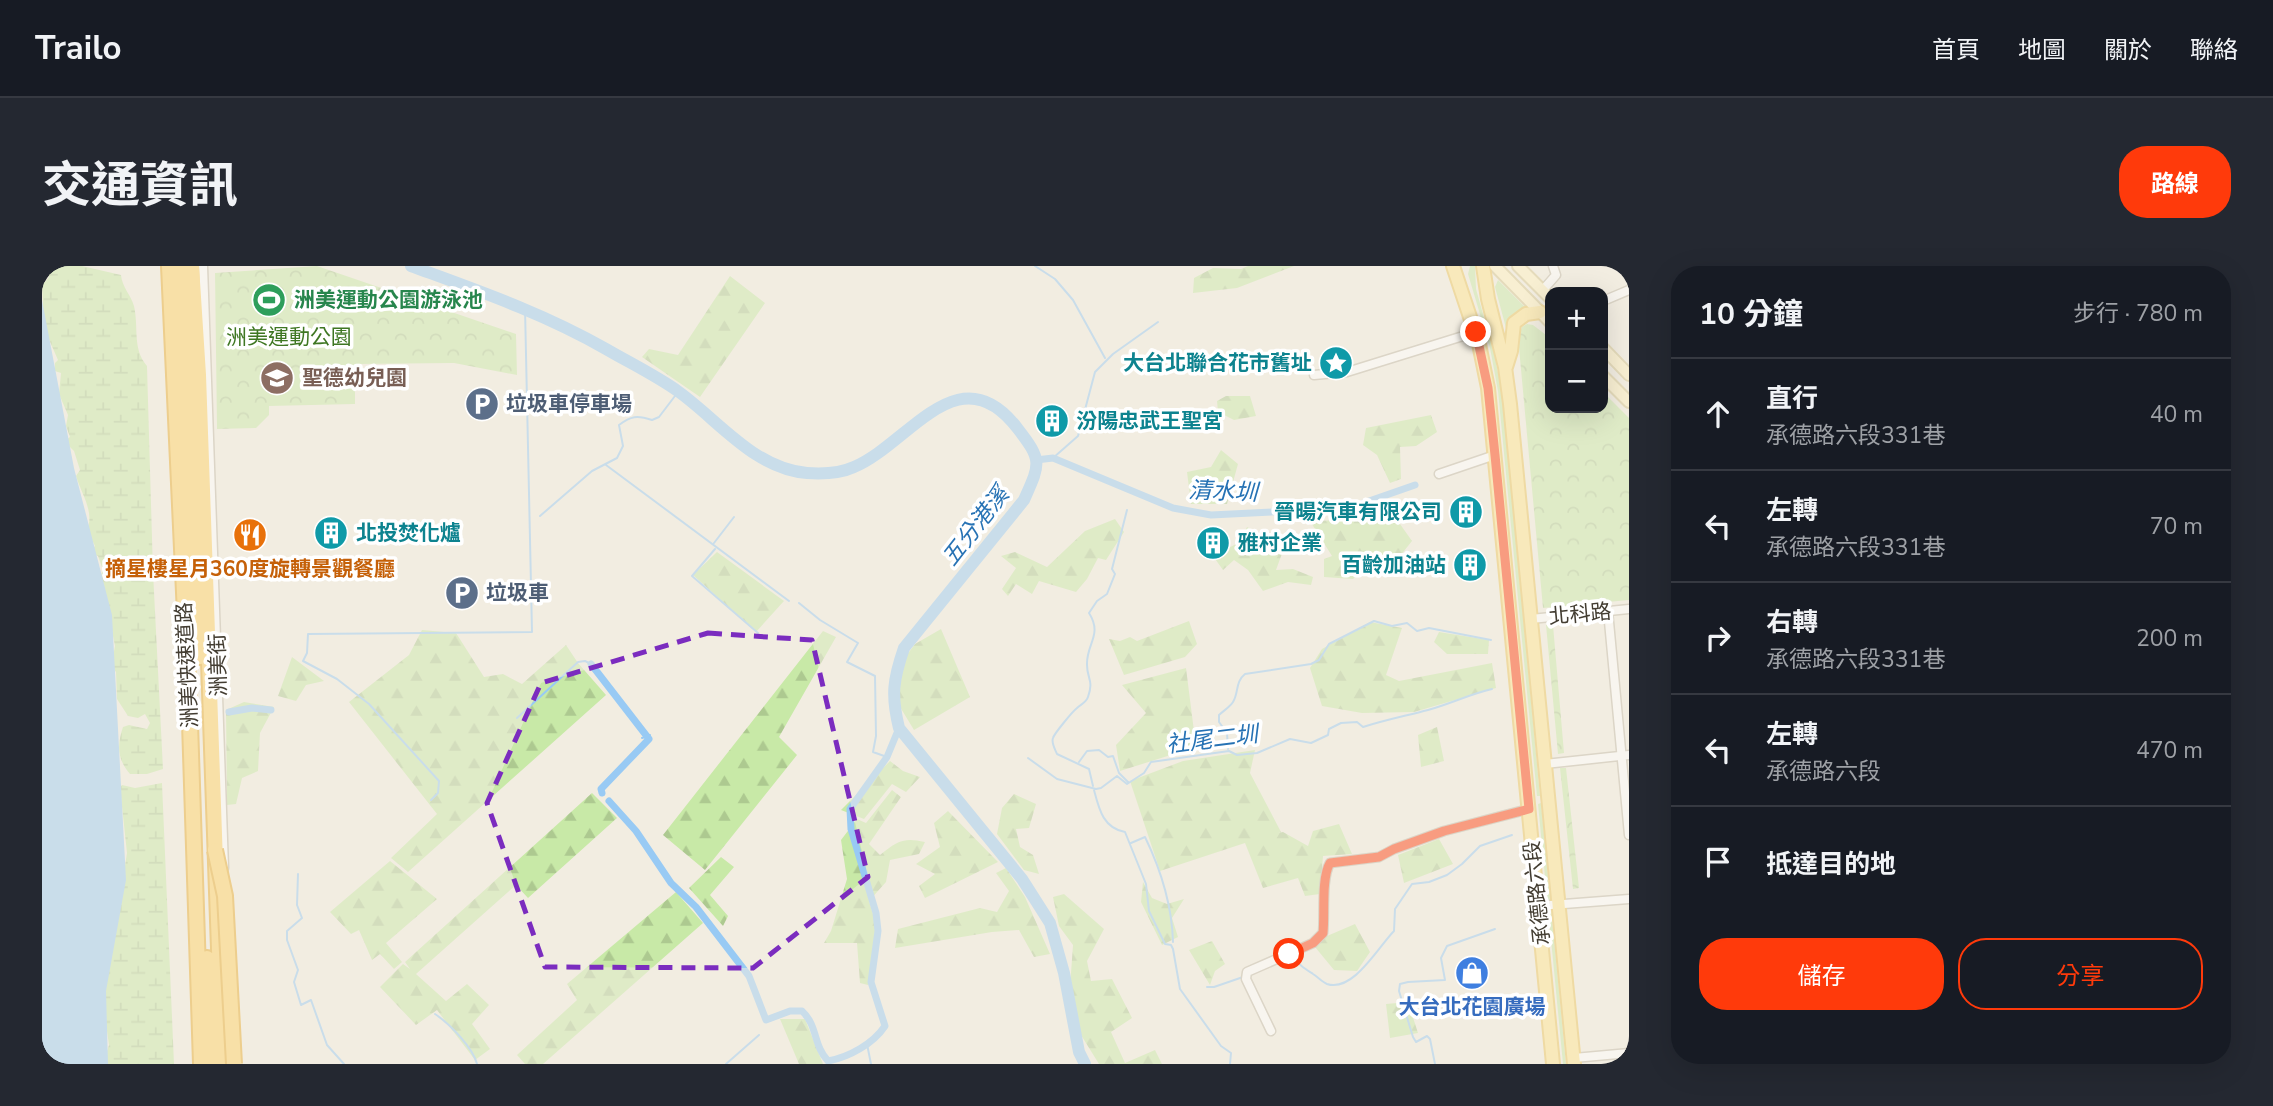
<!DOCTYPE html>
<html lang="zh-TW">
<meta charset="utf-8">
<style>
body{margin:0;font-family:"Nunito Sans","Noto Sans TC",sans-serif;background:#242831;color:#f1f3f6}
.controls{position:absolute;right:21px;top:21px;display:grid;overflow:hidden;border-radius:14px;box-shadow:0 7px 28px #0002}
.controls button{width:63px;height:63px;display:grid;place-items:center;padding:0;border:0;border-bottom:2px solid #363941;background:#171b24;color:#f1f3f6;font:35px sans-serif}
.stop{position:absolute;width:21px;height:21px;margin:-16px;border:5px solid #ff3a0b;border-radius:50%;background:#fff}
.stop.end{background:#ff3a0b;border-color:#fff;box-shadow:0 2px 7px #0008}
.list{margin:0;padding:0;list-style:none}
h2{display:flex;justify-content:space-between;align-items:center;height:91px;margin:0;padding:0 28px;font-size:30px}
h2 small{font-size:23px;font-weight:400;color:#9ea1a6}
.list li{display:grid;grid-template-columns:46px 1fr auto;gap:21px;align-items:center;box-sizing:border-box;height:112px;padding:0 28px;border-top:2px solid #363941}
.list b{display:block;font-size:26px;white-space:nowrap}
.list p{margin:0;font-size:23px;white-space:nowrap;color:#9ea1a6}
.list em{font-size:23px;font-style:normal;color:#9ea1a6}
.actions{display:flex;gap:14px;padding:21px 28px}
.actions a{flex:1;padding:16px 0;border:2px solid #ff3a0b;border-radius:28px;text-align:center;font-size:24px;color:#ff3a0b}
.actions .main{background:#ff3a0b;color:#fff}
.icon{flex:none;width:38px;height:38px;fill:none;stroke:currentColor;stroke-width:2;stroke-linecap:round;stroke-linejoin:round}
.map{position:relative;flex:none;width:1587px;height:798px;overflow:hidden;border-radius:28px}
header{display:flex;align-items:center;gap:42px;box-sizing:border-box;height:98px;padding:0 35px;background:#171b24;border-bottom:2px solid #363941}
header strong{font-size:33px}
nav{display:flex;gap:38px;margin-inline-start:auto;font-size:24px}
.intro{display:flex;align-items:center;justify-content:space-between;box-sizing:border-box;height:168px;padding:0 42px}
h1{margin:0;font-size:49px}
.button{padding:18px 32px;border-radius:28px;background:#ff3a0b;color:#fff;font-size:24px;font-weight:700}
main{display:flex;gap:42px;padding:0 42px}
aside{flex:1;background:#171b24;border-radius:28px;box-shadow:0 7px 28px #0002}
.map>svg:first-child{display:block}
.green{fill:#c8e9a7}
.forest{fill:url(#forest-firs)}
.wetland{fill:url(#wetland-marsh)}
.park{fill:url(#park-crowns)}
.water{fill:#98caf4}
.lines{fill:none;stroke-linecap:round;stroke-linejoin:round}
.stream{stroke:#98caf4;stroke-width:2}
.canal{stroke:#98caf4;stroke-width:7}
.river{stroke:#98caf4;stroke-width:12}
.street-casing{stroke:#c0b9a6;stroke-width:11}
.secondary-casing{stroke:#d4c58d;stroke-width:14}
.primary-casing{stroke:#eac457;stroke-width:16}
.highway-casing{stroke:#e6a827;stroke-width:18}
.street{stroke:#fff;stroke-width:8}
.secondary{stroke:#fff2be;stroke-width:10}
.primary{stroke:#ffe48d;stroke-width:12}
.highway{stroke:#ffd15f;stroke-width:14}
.highway-bridge-casing{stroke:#e6a827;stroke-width:18;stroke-linecap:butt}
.highway-bridge{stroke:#ffd15f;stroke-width:14}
.route{stroke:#ff3a0b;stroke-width:9}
.marked{fill:none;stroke:#7b2cbf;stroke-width:5;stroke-dasharray:14 9;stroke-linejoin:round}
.labels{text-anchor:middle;stroke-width:7;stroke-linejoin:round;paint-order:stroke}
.leisure-label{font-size:21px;font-weight:bold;fill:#27864d;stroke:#fff;text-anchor:start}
.park-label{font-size:21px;fill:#3f7723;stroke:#fff}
.culture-label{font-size:21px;font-weight:bold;fill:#0d838f;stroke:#fff;text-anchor:end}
.education-label{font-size:21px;font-weight:bold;fill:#785e54;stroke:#fff;text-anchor:start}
.service-label{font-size:21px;font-weight:bold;fill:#4e5e75;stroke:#fff;text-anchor:start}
.food-label{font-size:21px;font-weight:bold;fill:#c56008;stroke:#fff}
.street-label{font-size:21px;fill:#433d32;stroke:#fff}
.shop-label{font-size:21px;font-weight:bold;fill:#366cbe;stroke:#fff}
.water-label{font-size:23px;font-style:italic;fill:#2672b4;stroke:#fff}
</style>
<header>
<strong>Trailo</strong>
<nav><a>首頁</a><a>地圖</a><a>關於</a><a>聯絡</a></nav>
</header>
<div class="intro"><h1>交通資訊</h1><a class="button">路線</a></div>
<main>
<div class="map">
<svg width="1587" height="798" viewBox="0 0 1587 798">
<defs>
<pattern id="forest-firs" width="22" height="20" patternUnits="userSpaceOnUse" patternTransform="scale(1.75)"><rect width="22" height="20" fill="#c8e9a7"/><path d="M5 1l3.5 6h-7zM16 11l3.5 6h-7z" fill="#adc990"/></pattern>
<pattern id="wetland-marsh" width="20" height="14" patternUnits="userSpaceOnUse" patternTransform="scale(1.75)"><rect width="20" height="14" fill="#c8e9a7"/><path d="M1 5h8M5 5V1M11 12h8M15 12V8" fill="none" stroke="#adc990"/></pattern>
<pattern id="park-crowns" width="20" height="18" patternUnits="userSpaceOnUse" patternTransform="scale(1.75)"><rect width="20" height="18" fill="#c8e9a7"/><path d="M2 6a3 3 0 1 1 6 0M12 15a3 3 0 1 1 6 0" fill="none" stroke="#adc990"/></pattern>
</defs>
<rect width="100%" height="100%" fill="#f2ede1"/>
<!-- green -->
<path class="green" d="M1428,0H1433L1434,23L1452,87L1460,126L1498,530H1495L1456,125L1448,82L1426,8Z
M1456,14L1483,41L1470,49L1464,62L1453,21Z
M1499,537L1524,798H1521L1496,538Z"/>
<!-- forest -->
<path class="forest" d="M1206,0H1252L1195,22L1151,27L1152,12L1171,2L1199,3Z
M688,10L723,37L658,131L600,91L607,83L636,89Z
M1184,130H1208L1214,150L1192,154L1176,146L1175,135Z
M1389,149L1395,166L1374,180L1358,181L1359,213L1348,217L1335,189L1321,179L1324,162Z
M1179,184L1196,198L1185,238H1149L1145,206L1169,201Z
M1346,241L1370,275L1354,295L1331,294L1311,313L1282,311V293L1290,290L1268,255L1304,254Z
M1073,253L1082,266L1064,294L1056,292L1045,313L1034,326L997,315L990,328L974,318L966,330L960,323L974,302L959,290L973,286L1005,301L1043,265Z
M1205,261L1242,282L1234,304L1251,303L1271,311L1269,319L1246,316L1221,325L1206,304L1192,294L1181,304L1171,290L1198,276Z
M675,286L742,335L714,366L651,309Z
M1147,355L1155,378L1143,391L1082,409L1067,373L1078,375L1088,371L1095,375Z
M1328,356L1360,362L1344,409L1357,415L1450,397L1454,422L1372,446L1320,447L1280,440L1268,402L1280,383Z
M899,363L928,431L872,464L855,436L858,398L873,378Z
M380,364L414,367L442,411L461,408L480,418L524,379L536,397L564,429L366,606L349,592L395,548L307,436L367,389Z
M781,365L794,371L737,471L755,489L663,604L621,569Z
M1397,366L1447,374L1446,388H1405L1392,376Z
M250,391L282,415L264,419L254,435L236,430Z
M1144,402L1154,481L1078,505L1074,479L1104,447L1080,419Z
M202,436L232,441L218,467L216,505L200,512L194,538L185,539L184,444Z
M1395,461L1402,495L1379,501L1376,469Z
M1213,484L1208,507L1239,566L1236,567L1241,566L1266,580L1271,565L1297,558L1310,588L1281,590L1278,628L1263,630L1256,612L1221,622L1203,577L1118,605L1088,515L1141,495Z
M848,495L861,505L878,511L864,526L850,518L822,553L799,544Z
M850,524L859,531L827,578L838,589C855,575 862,571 883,576L877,588L848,594L844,616L827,635L834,658L826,719L818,717L815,677H782L789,665L805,613L799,574L815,553L824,557Z
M550,527L575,552L486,632L474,619L374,708L404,735L425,718L447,739L430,758L448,783L433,794L395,744L374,759L338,721L361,698L368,703L363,696Z
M972,528L994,538L987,562L974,563L978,581L991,589L997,608L982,604L955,568L960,542Z
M906,545L956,596L883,632L877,620L893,608L874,598L898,581L892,557Z
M1397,573L1411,598L1362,617L1356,589Z
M679,591L692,601L668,629L686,650L681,660L647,622Z
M348,595L395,633L344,677L360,696L352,703L338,688L330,694L317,664L309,668L288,646Z
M964,602L983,631L1008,688L992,691L977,664L950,666L853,682L856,663L938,642L955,646L967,625L954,607Z
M1101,616L1110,632L1125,638L1142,633L1130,652L1136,671L1120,679L1099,636Z
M634,626L661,657L501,798H483L475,789L535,734L525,718Z
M1022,628L1062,663L1045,695L1049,715L1070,713L1090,752L1069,766L1083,797L1113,784L1120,798H1057L1039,769L1028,721L1031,679L1017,660L1011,631Z
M1313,658L1328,686L1315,705L1292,704L1273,681L1285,670Z
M1170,675L1183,698L1173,705L1168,719L1147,684Z
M1366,736L1376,767L1348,772L1344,738Z
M738,753H763L781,798H757Z"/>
<!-- wetland -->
<path class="wetland" d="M1,0H40L79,9C80,21 89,29 92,40C97,62 90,82 105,100L111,306L121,503L105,508H88C75,493 75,479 81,461L87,459L105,463L108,457L103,448L96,452L86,450L75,433L74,406L69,400L73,380L59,309L61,304L56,290L50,288L49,284L53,280L45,264C53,246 39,227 34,210L38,204L32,185L25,178L24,174L28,171L24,160L26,149L17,128L19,107L13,105V97L16,94L2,62L0,17L3,16L7,11Z
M120,517L132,798H61L67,779L61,737L85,587L78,522L80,519L93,522Z"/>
<!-- park -->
<path class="park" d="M275,0L474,68L475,109L412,97L313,98V138L227,140V149L214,162L175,163L173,7Z
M1485,58L1491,59L1508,72V142H1561V126L1587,152V334L1501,342L1476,71L1480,61Z
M1504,359H1511L1522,487L1516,488Z
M1524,502L1537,622L1531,623L1518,502Z"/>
<!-- water -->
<path class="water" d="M0,34L32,202L70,349L84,614L64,725L66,798H0Z"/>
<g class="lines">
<!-- stream -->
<path class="stream" d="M993,0L1013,13L1031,34L1063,92
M1011,192L1036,170L1053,106L1071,88L1116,56
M564,199L747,335
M498,250L550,205L575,192L581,180L577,159C589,150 595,149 610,154L617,151L636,126
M672,277L692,251
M673,283L650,310L716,367
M757,337L778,354L816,377L805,396L833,410L834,470L831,486L845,491
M475,452L536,396L543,395L549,398
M600,472L608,469
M1186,483L1185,467L1177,456V449C1181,445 1188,441 1191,436C1197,426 1193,416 1203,408L1269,398L1277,394L1287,378L1332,355L1350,360L1365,357L1375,365L1387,362L1449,374
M986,492L1015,513L1054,523L1059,522L1075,510L1085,518L1102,507L1109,496L1187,485L1195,489L1215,487L1248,473L1269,477L1286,469L1287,463L1299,457L1315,456L1321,461C1343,454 1363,450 1386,444C1408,438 1428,428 1450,423
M1037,496L1045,485L1057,484L1066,491L1071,490L1077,507L1086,516
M1051,520L1047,503L1015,488C1013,483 1009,477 1011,472C1012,468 1030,446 1035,442C1039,438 1044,437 1046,431C1052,414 1045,413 1045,399C1044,378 1061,369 1047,347L1055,335L1065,328L1073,308L1070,303L1085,244
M1052,524C1057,543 1061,562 1083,566L1104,618L1107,645L1123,678L1129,679L1131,683L1138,723L1179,780L1189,787L1188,798
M389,534L396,527L397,515L327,438L295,413L261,395L265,387L266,368L490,366L483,42
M1089,577L1103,571C1118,602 1130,640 1131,676
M256,608L255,639L260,652L245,665V674L256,704L252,716L259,739L269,734L285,779L302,798
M1251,690C1257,699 1262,702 1271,708C1276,711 1280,716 1285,718C1311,727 1337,680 1352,665L1353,643L1370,618L1387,616L1405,609L1420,598L1438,580L1470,569
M1165,721H1172L1201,711
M393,748C408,758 431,782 435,798
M825,778L829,798
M684,798L717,769
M1393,798L1388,773L1385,770L1374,776L1371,771L1357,725L1358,718L1366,716L1403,714L1399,692L1405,680L1453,663"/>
<!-- canal -->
<path class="canal" d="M994,194L1011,192L1131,242L1169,249L1307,242L1373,219
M549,398L607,473L559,523L560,527
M187,446L210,442L229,444
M567,535L594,565L629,617L654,641L707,710L724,754L748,745H760C776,760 771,779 786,795C807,791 831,778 843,760L829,716L836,665L834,647L809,563L808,543L845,491L857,462"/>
<!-- river -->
<path class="river" d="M369,0C437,25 501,47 564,83C588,97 615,110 637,126C677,155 713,203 765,207C780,208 799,207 812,201C867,178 917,85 976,163C1001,195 998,198 982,234L862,382C851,414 849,429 857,462L980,613L1008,657L1022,707L1037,786L1043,798"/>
<!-- street casing -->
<g class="street-casing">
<path id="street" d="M161,0L182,602
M1500,25L1514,9L1511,0
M1561,35L1587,24
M1272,109L1305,106L1434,66
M1397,208L1453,189
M1566,345L1587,569
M1489,353L1587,343
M1503,498L1587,489
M1496,640L1587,633
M1229,765L1204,713L1205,706L1271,677L1281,667C1283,649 1279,613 1288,597L1337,591L1352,583L1402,565L1487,543
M1532,792L1587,787"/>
</g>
<!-- secondary casing -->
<g class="secondary-casing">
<path id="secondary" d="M1453,0L1508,56
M1476,0L1508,32
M1561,82L1587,109
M1561,110L1587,136"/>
</g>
<!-- primary casing -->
<g class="primary-casing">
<path id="primary" d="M1411,0L1437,78L1446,122L1511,798
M1441,0L1446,33L1463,101L1468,138L1532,798
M1464,101L1469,85L1472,57L1484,48L1498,46"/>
</g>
<!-- highway casing -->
<g class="highway-casing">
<path id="highway" d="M127,0L148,457L159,798
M139,0L155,360L158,391
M150,0L157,109L181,798
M165,692L170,798"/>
</g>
<!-- street -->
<use href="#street" class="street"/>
<!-- secondary -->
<use href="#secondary" class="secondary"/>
<!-- primary -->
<use href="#primary" class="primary"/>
<!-- highway -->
<use href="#highway" class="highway"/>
<!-- highway-bridge casing -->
<g class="highway-bridge-casing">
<path id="highway-bridge" d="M173,584L183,630L192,798"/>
</g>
<!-- highway-bridge -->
<use href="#highway-bridge" class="highway-bridge"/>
</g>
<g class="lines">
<!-- route -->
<path class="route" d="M1247,688L1271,677L1281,667C1283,649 1279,612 1288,597L1337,591L1352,583L1402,565L1487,543L1453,189L1446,122L1434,66"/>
</g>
<!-- marked area -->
<path d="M0 0H1587V798H0ZM666,367L770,374L826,611L711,702L503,701L445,537L499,417Z" fill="#f2ede1" fill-opacity=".55" fill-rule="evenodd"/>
<path class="marked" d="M666,367L770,374L826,611L711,702L503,701L445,537L499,417Z"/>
<!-- icons -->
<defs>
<g id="stadium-disc" transform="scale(1.75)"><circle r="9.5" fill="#2e9e5b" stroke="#fff"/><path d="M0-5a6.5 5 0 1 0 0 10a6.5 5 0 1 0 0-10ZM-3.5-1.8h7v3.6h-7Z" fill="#fff"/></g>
<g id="sight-disc" transform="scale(1.75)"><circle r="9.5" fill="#0f9aa8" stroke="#fff"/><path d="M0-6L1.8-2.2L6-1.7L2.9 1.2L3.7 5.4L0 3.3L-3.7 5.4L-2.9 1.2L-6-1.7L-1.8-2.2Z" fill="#fff"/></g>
<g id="school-disc" transform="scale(1.75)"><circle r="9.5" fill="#8d6e63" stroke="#fff"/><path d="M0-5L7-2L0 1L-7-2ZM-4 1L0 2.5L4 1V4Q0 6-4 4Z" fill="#fff"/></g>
<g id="parking-disc" transform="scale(1.75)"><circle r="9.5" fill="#5c6f8a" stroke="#fff"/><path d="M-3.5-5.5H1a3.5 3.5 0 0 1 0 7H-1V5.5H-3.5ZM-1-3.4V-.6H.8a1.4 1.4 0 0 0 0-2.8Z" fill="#fff"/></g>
<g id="building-disc" transform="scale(1.75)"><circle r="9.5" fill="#0f9aa8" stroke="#fff"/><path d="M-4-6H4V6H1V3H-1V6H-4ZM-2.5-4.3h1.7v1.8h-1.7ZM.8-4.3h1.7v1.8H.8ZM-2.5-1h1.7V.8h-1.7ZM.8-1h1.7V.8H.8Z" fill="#fff"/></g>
<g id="restaurant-disc" transform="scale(1.75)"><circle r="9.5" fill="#e8710a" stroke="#fff"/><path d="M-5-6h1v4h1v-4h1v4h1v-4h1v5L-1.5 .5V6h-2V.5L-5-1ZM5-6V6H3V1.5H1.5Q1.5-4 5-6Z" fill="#fff"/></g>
<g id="shop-disc" transform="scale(1.75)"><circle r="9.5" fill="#3f7fe0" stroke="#fff"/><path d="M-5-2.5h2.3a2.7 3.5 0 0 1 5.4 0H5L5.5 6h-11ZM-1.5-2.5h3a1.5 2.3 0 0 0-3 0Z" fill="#fff"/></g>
</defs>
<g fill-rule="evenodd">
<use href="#stadium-disc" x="227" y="34"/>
<use href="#sight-disc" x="1294" y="97"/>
<use href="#school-disc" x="235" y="112"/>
<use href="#parking-disc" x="440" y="138"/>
<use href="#building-disc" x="1010" y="155"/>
<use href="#building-disc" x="1424" y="246"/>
<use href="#building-disc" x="289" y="267"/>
<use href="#restaurant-disc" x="208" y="269"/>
<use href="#building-disc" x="1171" y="277"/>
<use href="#building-disc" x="1428" y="299"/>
<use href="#parking-disc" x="420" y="327"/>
<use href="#shop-disc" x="1430" y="707"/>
</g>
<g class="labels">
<!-- leisure labels -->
<g class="leisure-label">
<text x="252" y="41">洲美運動公園游泳池</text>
</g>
<!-- park labels -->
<g class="park-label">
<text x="247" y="78">洲美運動公園</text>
</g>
<!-- culture labels -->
<g class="culture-label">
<text x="1270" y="104">大台北聯合花市舊址</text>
<text x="1034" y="162" text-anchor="start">汾陽忠武王聖宮</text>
<text x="1400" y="253">晉暘汽車有限公司</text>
<text x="314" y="274" text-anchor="start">北投焚化爐</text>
<text x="1196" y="284" text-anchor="start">雅村企業</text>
<text x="1404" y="306">百齡加油站</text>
</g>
<!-- education labels -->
<g class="education-label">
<text x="260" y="119">聖德幼兒園</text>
</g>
<!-- service labels -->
<g class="service-label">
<text x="464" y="145">垃圾車停車場</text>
<text x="444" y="334">垃圾車</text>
</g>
<!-- food labels -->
<g class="food-label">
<text x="208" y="310">摘星樓星月360度旋轉景觀餐廳</text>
</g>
<!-- street labels -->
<g class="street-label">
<text transform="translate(1538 348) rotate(-5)" y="7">北科路</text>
<text transform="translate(145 399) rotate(-93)" y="7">洲美快速道路</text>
<text transform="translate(176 399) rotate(-92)" y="7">洲美街</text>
<text transform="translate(1495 627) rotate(-96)" y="7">承德路六段</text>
</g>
<!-- shop labels -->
<g class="shop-label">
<text x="1430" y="748">大台北花園廣場</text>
</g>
<!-- water labels -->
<g class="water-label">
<text transform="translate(1181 225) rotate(2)" y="8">清水圳</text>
<text transform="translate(933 260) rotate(-52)" y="8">五分港溪</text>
<text transform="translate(1170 473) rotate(-7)" y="8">社尾二圳</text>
</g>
</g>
</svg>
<div class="controls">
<button>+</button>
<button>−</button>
</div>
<div class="stop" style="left:1247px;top:688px"></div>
<div class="stop end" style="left:1434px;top:66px"></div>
</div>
<aside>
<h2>10 分鐘<small>步行 · 780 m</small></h2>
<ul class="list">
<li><svg class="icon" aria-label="ahead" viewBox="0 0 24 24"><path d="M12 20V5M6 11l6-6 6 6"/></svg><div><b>直行</b><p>承德路六段331巷</p></div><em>40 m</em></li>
<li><svg class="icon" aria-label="left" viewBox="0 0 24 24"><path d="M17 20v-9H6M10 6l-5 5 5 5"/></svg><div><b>左轉</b><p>承德路六段331巷</p></div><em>70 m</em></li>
<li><svg class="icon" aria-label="right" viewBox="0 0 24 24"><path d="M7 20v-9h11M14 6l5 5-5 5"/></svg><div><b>右轉</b><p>承德路六段331巷</p></div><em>200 m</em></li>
<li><svg class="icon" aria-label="left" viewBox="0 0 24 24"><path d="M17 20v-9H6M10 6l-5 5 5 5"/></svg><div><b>左轉</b><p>承德路六段</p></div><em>470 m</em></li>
<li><svg class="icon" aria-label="arrive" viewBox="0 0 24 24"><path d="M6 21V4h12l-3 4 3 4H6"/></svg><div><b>抵達目的地</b></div></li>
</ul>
<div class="actions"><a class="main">儲存</a><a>分享</a></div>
</aside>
</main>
